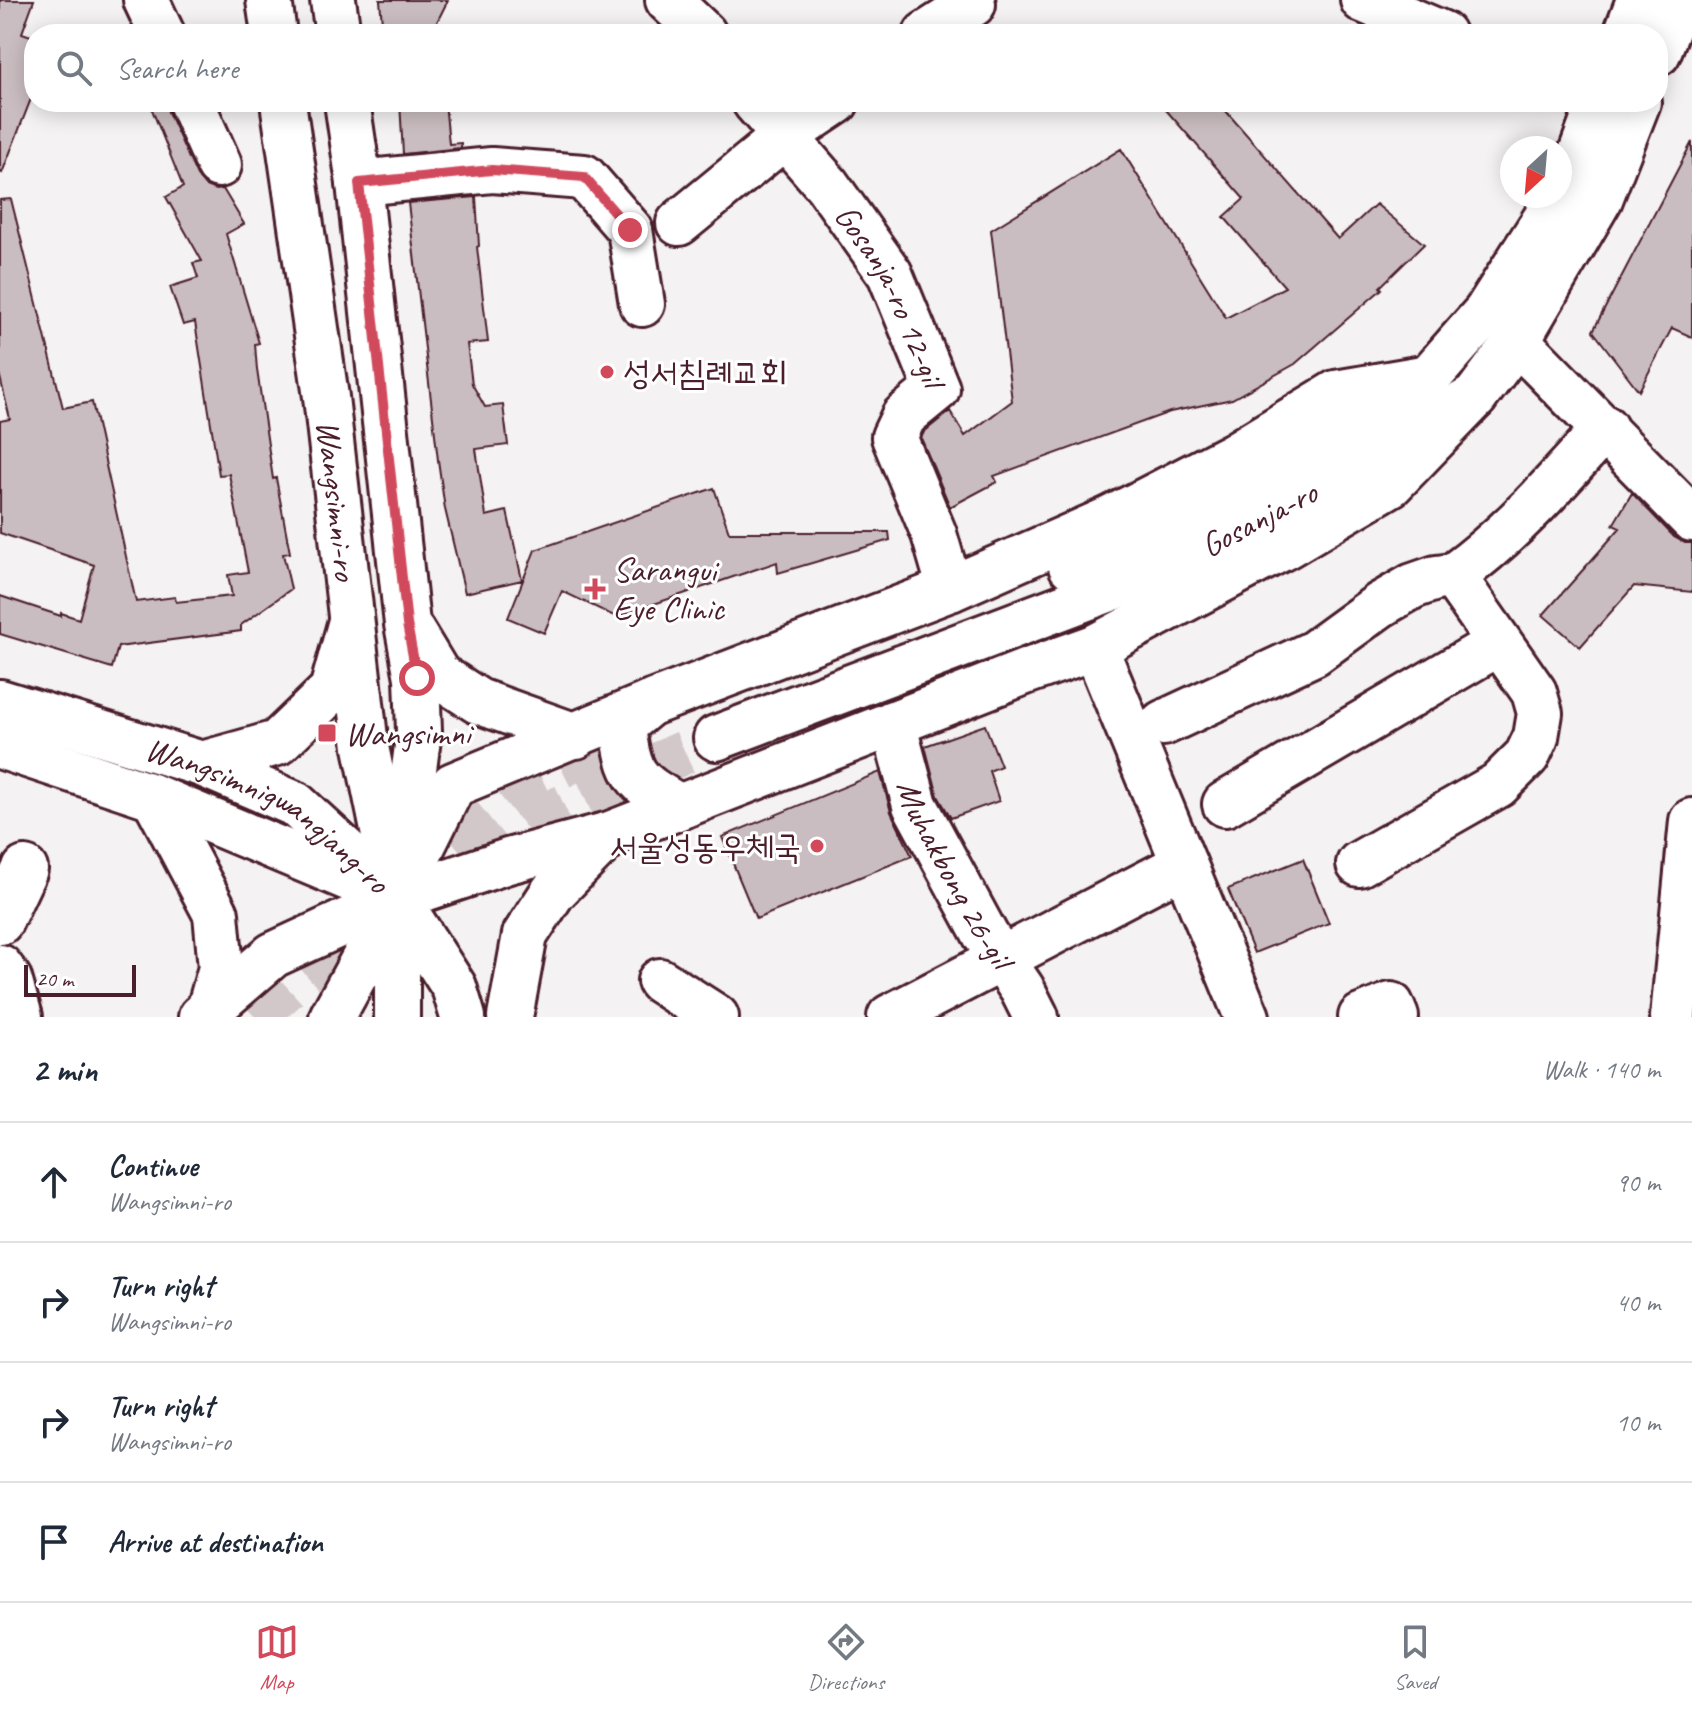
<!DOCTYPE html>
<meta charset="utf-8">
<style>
body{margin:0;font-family:Caveat,"Poor Story",sans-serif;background:#f2f2f3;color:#1f2937}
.compass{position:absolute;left:1500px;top:136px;width:72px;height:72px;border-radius:50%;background:#fff;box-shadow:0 4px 20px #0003;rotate:206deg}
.scale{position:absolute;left:24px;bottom:20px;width:112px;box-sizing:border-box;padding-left:8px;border:4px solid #4a1f2b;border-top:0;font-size:22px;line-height:28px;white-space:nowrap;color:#4a1f2b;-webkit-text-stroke:6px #fff;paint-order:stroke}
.stop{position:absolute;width:24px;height:24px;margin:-18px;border:6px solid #d1495b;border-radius:50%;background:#fff}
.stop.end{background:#d1495b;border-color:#fff;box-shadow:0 2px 8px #0008}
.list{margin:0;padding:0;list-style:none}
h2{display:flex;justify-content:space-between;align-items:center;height:104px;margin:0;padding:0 32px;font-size:34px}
h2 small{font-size:26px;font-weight:400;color:#747a83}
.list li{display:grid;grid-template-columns:52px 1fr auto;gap:24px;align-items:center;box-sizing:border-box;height:120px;padding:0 32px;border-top:2px solid #e0e1e3}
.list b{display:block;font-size:30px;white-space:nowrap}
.list p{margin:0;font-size:26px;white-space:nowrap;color:#747a83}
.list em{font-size:26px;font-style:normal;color:#747a83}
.icon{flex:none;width:44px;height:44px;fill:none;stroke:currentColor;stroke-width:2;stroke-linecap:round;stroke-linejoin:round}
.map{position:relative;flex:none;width:1692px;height:1017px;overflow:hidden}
.search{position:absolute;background:#fff;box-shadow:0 4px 20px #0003;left:24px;right:24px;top:24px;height:88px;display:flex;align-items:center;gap:20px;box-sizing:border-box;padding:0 28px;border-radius:32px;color:#747a83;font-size:30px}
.sheet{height:584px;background:#fff}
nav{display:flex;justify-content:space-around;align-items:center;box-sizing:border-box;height:112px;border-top:2px solid #e0e1e3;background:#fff;font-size:22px;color:#747a83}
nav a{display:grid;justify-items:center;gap:4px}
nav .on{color:#d1495b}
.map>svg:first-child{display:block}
.building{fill:#cabdc1;stroke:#4a1f2b;stroke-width:2}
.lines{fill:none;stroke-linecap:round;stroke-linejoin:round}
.major-tunnel{stroke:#d2c8ca;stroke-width:44;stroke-dasharray:44 22;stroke-linecap:butt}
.minor-casing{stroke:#4a1f2b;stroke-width:50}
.major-casing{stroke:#4a1f2b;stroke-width:50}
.minor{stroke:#fff;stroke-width:44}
.major{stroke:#fff;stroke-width:44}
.route{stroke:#d1495b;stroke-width:10}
.poi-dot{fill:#d1495b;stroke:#fff;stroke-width:3}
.labels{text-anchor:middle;stroke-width:6;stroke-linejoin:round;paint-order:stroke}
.street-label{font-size:34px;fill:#4a1f2b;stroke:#fff}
.poi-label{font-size:34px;fill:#4a1f2b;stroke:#fff;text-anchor:start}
</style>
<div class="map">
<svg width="1692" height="1017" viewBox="0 0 1692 1017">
<rect width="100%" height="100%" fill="#f4f2f2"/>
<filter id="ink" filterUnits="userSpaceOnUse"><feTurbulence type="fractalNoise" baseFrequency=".0125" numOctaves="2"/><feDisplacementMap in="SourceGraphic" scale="16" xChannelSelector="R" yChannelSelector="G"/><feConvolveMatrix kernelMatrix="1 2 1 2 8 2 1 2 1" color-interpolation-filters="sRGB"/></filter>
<g filter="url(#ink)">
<!-- building -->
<path class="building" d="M0,0H34L22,33L34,37V91L2,173L0,172Z
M380,0H448L431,34H383Z
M149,102H166L168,112L197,176L205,186L216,190L223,189L244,224L226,234L259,343L255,344L257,370L273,479L276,478L290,553L283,554L291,589L241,625V631L118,647L112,668L0,634V596L61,616V613L79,619L94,565L0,533V421L10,419L0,377V200L11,199L63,408L92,402L136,602L175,597L176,602L232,596L228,575L248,572L229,474L219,475L195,322L183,325L170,287L198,278L193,263L202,261L166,197L183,187Z
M400,102H445L449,144L461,143V148L403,154Z
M1159,102H1218L1338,239L1376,204L1424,244L1380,287L1382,289L1295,364L1232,399L1170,412L994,476L997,482L950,507L921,438L924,432L950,411L965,436L1012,401L991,230L1121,149L1226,318L1285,287L1224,217L1244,199Z
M1692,142V337L1672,328L1639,391L1593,331Z
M476,197L479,246L477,247L488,342L467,344L472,384L485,407L503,405L508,445L476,449L486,516L507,511L522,580L465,593L445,509L438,460L408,203Z
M714,488L729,532H889L890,540L778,573L777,562L616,617L562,591L544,633L508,618L535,550Z
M1632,493L1674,537L1685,543H1692V592L1634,586L1580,647L1543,615L1620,528L1613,525Z
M985,725L1001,766L989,771L999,801L951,818L938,796L925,746Z
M880,772L891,812L912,856L756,919L722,837Z
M1303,859L1329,923L1254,953L1228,889Z"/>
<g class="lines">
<!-- major-tunnel -->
<path class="major-tunnel" d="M477,872L551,812L716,738
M255,1017L380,902L532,781L634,730"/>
<!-- minor casing -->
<g class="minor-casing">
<g id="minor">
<path d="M146,0L162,34"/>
<path d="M668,0L704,34"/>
<path d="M1363,0L1443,34"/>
<path d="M926,34L973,4"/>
<path d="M191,102L219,165"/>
<path id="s1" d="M755,102L827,185L890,274L937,389L904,416L894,437L934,534L950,589"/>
<path d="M359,183L492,170L584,177L630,230L642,304"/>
<path d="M679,223L785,136L836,102"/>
<path d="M1517,341L1692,519"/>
<path d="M1095,647L1247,1017"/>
<path id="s2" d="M0,702L202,764L295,804L397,898"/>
<path id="s3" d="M893,723L915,805L986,936L1022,989L1036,1017"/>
<path d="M1163,723L1314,653L1380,605L1413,586L1436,578L1453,576"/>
<path d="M0,746L154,797L372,888"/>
<path d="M202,764L277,743L332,690L351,621"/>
<path d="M1225,804L1499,643"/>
<path d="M1359,864L1498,785L1527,756L1536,737L1540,713L1534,692L1453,576C1511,534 1557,482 1605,428"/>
<path d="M0,922L25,869"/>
<path d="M0,967L9,979L20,1017"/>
<path d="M660,981L716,1017"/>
<path d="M890,1017L1184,864"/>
<path d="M1361,1017L1391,1005L1396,1017"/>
<path d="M1673,1017L1692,821"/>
</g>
</g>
<!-- major casing -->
<g class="major-casing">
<g id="major">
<path d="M269,0L274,34"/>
<path d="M333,0L338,34"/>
<path d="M1626,34L1639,0"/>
<path d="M1658,53L1679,0"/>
<path id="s4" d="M283,102L326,397L366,747L397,898L454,987L463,1017"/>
<path d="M347,102L359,183L407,624L417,678L419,731L397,898V1017"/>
<path d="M1560,196L1572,177L1600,102"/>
<path d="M1071,566L1140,540L1333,440L1429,377L1486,312L1560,196"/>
<path d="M412,632L438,675L478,701L576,736"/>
<path d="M649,704L623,726C629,777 635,781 678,806"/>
<path id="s5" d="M716,738L1155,572L1353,469L1475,397L1517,341L1600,199L1638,102"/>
<path d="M154,797L216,914L221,968L209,1010"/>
<path d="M201,1017L273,955L397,898L508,861L610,834L1025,672L1095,647L1286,546L1391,484L1475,397"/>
<path d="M332,1017L397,898L453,785L649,704L950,589L1110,519L1234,455L1336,393L1429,377"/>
<path d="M510,1017L525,935L553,892L608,836"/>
</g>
</g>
<!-- minor -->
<use href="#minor" class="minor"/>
<!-- major -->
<use href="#major" class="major"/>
</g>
</g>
<g class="lines" filter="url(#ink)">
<!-- route -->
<path class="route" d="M417,678L407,624L359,183L492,170L584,177L630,230"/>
</g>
<!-- markers -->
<g class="poi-dot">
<circle cx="607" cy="372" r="8"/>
<path d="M591 577h8v8h8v8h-8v8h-8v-8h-8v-8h8z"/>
<rect x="317" y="723" width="20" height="20" rx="4"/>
<circle cx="817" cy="846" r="8"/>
</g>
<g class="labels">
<!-- street labels -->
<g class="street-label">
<text dy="12" stroke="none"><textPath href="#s1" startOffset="238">Gosanja-ro 12-gil</textPath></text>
<text dy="12" stroke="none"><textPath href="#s4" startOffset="402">Wangsimni-ro</textPath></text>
<text dy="12" stroke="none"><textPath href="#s5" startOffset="586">Gosanja-ro</textPath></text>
<text dy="12" stroke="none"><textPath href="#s2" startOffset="294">Wangsimnigwangjang-ro</textPath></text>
<text dy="12" stroke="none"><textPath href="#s3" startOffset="164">Muhakbong 26-gil</textPath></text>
</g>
<!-- poi labels -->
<g class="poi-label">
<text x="623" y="384">성서침례교회</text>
<text x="613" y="581">Sarangui<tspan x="613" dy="39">Eye Clinic</tspan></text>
<text x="345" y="745">Wangsimni</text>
<text x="801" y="858" text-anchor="end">서울성동우체국</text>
</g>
</g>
</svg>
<svg class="compass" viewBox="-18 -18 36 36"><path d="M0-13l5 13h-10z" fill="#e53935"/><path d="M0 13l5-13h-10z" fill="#747a83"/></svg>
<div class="scale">20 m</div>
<div class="stop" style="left:417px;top:678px"></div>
<div class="stop end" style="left:630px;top:230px"></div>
<div class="search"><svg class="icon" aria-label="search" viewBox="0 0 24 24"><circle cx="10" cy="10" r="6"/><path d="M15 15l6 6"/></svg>Search here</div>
</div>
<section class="sheet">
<h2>2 min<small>Walk · 140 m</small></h2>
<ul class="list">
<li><svg class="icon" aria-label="ahead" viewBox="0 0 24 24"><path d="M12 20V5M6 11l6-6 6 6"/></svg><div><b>Continue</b><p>Wangsimni-ro</p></div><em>90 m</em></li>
<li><svg class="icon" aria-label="right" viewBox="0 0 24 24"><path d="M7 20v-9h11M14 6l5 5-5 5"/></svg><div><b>Turn right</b><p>Wangsimni-ro</p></div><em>40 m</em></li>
<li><svg class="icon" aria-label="right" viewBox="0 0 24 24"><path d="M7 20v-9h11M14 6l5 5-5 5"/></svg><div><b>Turn right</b><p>Wangsimni-ro</p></div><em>10 m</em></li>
<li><svg class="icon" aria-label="arrive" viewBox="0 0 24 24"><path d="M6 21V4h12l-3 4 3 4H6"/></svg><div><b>Arrive at destination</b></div></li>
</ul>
</section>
<nav>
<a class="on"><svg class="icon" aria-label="map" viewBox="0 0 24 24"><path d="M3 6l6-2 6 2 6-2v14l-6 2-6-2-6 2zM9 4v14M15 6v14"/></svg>Map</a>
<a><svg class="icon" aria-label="directions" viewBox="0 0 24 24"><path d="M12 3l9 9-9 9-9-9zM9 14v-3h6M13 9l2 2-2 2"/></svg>Directions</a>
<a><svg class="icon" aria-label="saved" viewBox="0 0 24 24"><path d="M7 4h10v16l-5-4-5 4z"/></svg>Saved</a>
</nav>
